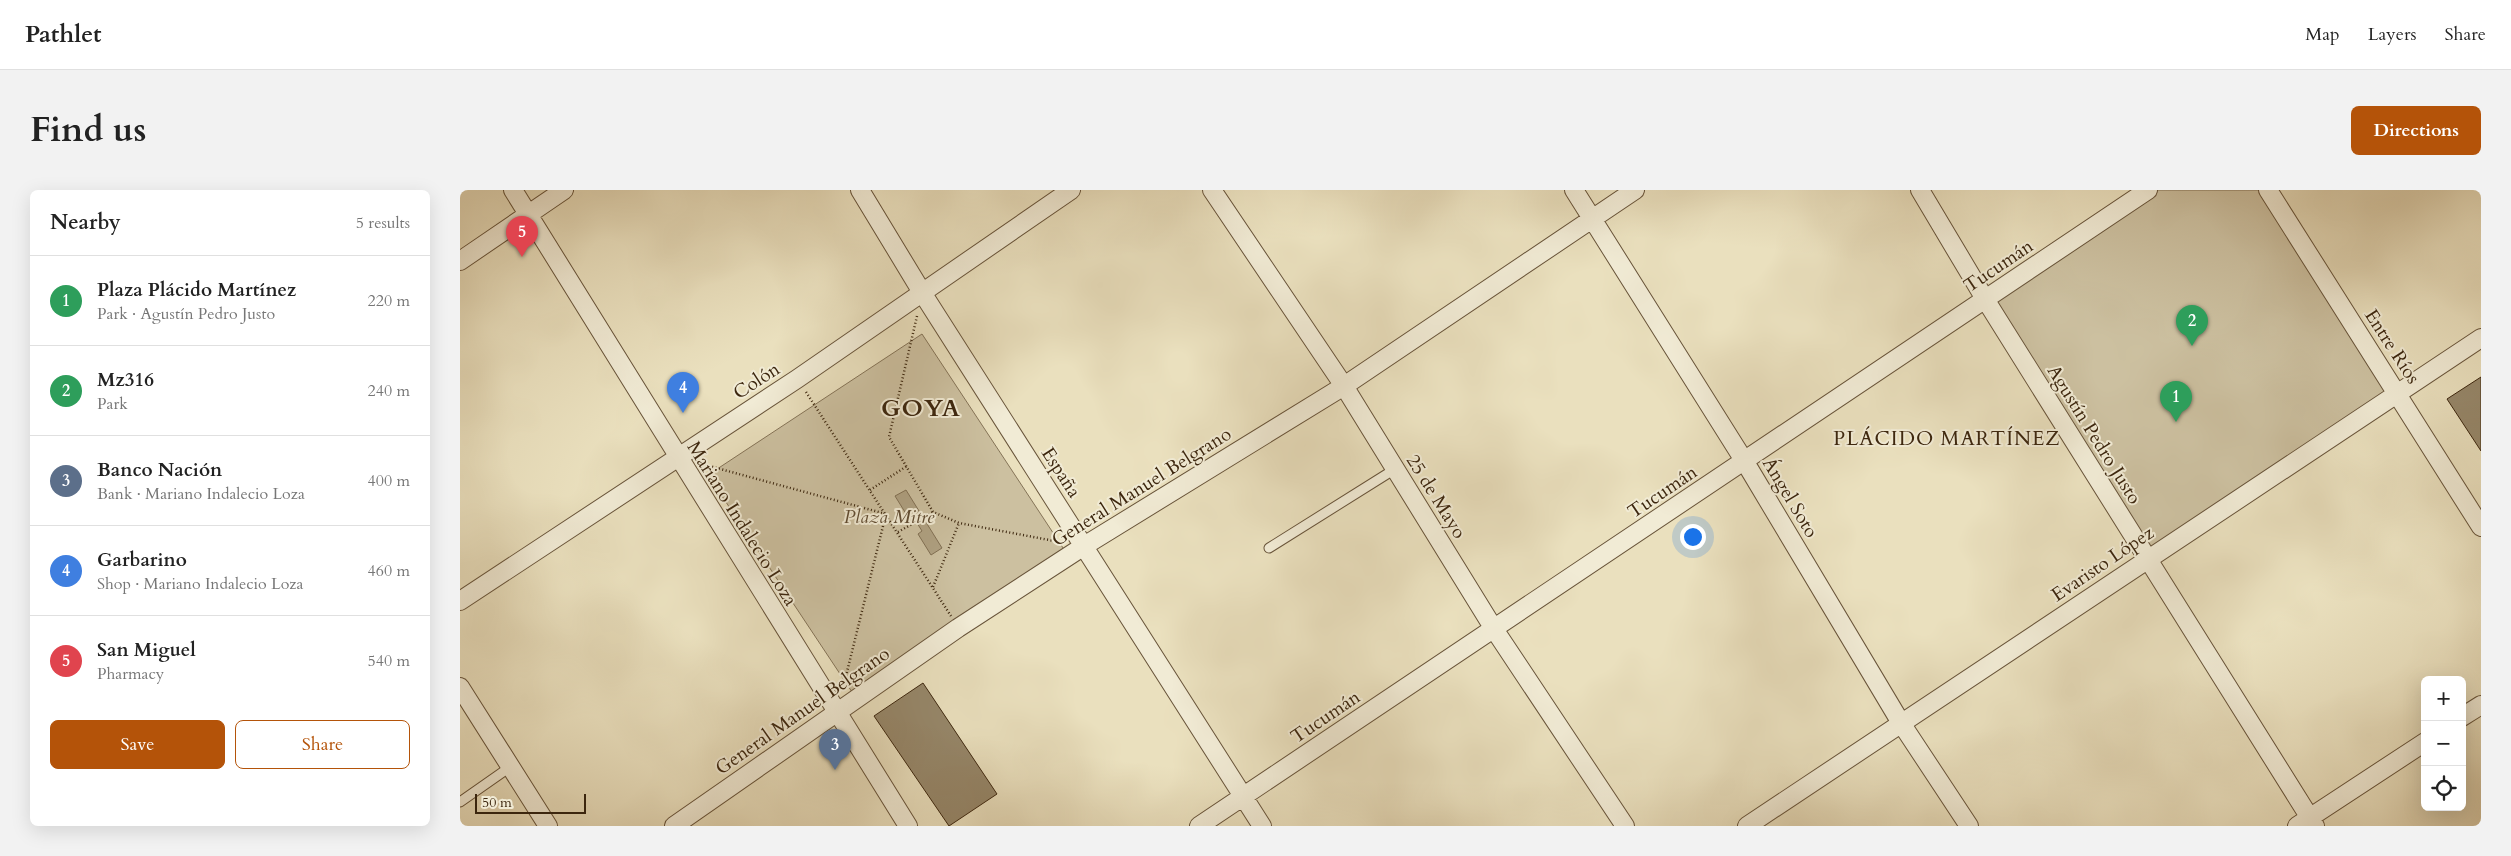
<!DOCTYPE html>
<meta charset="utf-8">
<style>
body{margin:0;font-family:Cardo,serif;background:#f2f2f2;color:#222}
.controls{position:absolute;right:15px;bottom:15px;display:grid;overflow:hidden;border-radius:8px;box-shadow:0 5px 20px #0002}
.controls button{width:45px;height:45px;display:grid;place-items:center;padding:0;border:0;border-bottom:1px solid #e0e0e0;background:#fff;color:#222;font:25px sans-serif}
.scale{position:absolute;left:15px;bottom:12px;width:111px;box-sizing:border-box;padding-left:5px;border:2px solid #3c260e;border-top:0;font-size:14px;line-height:18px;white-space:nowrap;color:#3c260e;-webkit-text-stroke:4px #f1ebd5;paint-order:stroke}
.you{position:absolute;left:1232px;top:346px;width:18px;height:18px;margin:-12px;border:4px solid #fff;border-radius:50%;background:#1a73e8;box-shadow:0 0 0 8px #1a73e833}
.badge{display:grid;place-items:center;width:32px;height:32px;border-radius:50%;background:#b45309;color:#fff;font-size:16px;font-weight:700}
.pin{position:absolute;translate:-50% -41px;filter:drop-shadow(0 1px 2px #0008)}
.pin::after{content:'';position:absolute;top:26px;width:18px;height:15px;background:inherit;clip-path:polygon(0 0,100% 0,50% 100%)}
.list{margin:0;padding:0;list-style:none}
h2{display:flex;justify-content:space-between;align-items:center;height:65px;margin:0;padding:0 20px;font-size:21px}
h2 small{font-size:16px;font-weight:400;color:#767676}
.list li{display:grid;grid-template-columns:32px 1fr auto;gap:15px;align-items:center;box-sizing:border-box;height:90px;padding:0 20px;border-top:1px solid #e0e0e0}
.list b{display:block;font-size:19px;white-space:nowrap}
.list p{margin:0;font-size:16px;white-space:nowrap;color:#767676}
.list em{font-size:16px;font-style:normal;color:#767676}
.actions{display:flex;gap:10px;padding:15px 20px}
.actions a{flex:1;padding:11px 0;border:1px solid #b45309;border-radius:8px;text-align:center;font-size:18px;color:#b45309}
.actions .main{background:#b45309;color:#fff}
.icon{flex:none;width:28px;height:28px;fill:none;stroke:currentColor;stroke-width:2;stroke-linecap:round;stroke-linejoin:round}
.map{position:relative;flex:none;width:2021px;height:636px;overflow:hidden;border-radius:8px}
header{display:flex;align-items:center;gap:30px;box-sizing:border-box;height:70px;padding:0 25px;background:#fff;border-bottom:1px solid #e0e0e0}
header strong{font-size:24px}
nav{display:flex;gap:28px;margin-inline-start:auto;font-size:18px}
.intro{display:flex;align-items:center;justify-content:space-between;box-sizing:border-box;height:120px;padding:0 30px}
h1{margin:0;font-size:35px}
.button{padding:12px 22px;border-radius:8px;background:#b45309;color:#fff;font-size:18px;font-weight:700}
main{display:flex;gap:30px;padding:0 30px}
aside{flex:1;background:#fff;border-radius:8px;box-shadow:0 5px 20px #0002}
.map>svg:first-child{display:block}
.green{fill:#ccc0a0;stroke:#847357}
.water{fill:#afa182;stroke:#817054}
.building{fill:#96876a;stroke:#3c260e}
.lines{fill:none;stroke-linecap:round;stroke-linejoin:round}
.service-casing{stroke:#68543a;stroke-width:11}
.minor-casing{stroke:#68543a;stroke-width:20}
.path{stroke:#3c260e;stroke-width:2.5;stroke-dasharray:1 2.5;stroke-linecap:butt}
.service{stroke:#f1ebd5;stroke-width:9}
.minor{stroke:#f1ebd5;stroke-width:18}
.labels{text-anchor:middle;stroke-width:4;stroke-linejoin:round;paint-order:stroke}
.street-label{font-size:19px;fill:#3c260e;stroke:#f1ebd5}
.park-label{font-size:19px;font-style:italic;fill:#604c32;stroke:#f1ebd5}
.neighbourhood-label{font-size:20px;letter-spacing:1px;fill:#3c260e;stroke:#f1ebd5}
.district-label{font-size:24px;font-weight:bold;letter-spacing:1px;fill:#3c260e;stroke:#f1ebd5}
</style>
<header>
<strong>Pathlet</strong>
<nav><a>Map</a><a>Layers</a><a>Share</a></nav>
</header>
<div class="intro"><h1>Find us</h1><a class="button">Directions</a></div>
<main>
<aside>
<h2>Nearby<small>5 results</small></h2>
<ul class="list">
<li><span class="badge" style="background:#2e9e5b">1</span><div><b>Plaza Plácido Martínez</b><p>Park · Agustín Pedro Justo</p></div><em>220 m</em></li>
<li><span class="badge" style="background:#2e9e5b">2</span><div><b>Mz316</b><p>Park</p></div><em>240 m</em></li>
<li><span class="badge" style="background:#5c6f8a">3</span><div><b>Banco Nación</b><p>Bank · Mariano Indalecio Loza</p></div><em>400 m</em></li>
<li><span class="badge" style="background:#3f7fe0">4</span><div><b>Garbarino</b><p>Shop · Mariano Indalecio Loza</p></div><em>460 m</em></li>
<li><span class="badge" style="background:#e0444e">5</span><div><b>San Miguel</b><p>Pharmacy</p></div><em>540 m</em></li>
</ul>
<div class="actions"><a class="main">Save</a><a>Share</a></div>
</aside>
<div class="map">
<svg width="2021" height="636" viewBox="0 0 2021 636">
<rect width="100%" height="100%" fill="#eae0be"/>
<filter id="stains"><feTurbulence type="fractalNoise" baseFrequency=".004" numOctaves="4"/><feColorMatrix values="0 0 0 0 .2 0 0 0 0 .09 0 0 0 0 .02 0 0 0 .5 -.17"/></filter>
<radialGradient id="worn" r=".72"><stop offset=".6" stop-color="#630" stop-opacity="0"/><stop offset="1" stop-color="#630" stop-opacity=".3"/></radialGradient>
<!-- green -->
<path class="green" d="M1688,0H1808L1939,204L1687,368L1525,109Z
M462,144L609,367L396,508L248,285Z"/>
<!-- water -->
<path class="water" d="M446,300L482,358L471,365L458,344L462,341L452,325L448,327L435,306Z"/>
<!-- building -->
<path class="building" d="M2021,187V261L1987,209Z
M463,493L537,604L489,636L414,526Z"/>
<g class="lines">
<!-- service casing -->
<g class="service-casing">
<path id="service" d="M809,358L935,279
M0,612L50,577"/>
</g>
<!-- minor casing -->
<g class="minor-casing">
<path id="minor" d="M53,0L448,636
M400,0L463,104L802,636
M752,0L884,196L1034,439L1165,636
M1114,0L1285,272L1441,533L1509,636
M1460,0L1525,109L1855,636
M1808,0L2021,337
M0,71L104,0
M0,411L337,189L611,0
M0,497L88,636
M2002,527L2021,515
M214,636L498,438L624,356L884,196L1175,0
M739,636L1688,0
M1287,636L2021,148
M1837,636L1965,552"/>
</g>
<!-- path -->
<path class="path" d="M457,126L429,247L473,322L499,333L600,352
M346,202L491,426
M242,274L426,324L383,498
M410,300L447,276
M438,342L473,322
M473,397L499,333"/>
<!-- service -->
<use href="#service" class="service"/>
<!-- minor -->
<use href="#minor" class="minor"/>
</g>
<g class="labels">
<!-- street labels -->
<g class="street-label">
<text transform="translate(1538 75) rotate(-34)" y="7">Tucumán</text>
<text transform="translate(1933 156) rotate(57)" y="7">Entre Ríos</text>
<text transform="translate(296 190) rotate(-33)" y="7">Colón</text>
<text transform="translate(1635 244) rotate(58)" y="7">Agustín Pedro Justo</text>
<text transform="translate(602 282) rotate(57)" y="7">España</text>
<text transform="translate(681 296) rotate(-32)" y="7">General Manuel Belgrano</text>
<text transform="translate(1202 301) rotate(-34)" y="7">Tucumán</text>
<text transform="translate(977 306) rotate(58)" y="7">25 de Mayo</text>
<text transform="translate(1331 307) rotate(59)" y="7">Ángel Soto</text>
<text transform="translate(283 333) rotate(58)" y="7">Mariano Indalecio Loza</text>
<text transform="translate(1642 373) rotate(-34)" y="7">Evaristo López</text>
<text transform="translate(342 520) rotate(-35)" y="7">General Manuel Belgrano</text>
<text transform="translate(865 526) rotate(-34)" y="7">Tucumán</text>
</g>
<!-- park labels -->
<g class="park-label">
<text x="429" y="333">Plaza Mitre</text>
</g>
<!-- neighbourhood labels -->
<g class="neighbourhood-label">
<text x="1487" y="255">PLÁCIDO MARTÍNEZ</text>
</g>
<!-- district labels -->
<g class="district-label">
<text x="461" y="226">GOYA</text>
</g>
</g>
<rect width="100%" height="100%" filter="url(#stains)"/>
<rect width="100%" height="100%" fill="url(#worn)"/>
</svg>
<div class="controls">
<button>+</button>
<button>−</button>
<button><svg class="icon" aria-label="locate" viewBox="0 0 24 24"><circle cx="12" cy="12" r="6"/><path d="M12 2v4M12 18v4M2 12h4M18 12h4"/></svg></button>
</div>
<div class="scale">50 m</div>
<div class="you"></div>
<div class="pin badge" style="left:1716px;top:232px;background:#2e9e5b">1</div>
<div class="pin badge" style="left:1732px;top:156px;background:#2e9e5b">2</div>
<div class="pin badge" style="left:375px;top:580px;background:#5c6f8a">3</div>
<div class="pin badge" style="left:223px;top:223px;background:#3f7fe0">4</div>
<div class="pin badge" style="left:62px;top:67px;background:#e0444e">5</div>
</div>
</main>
